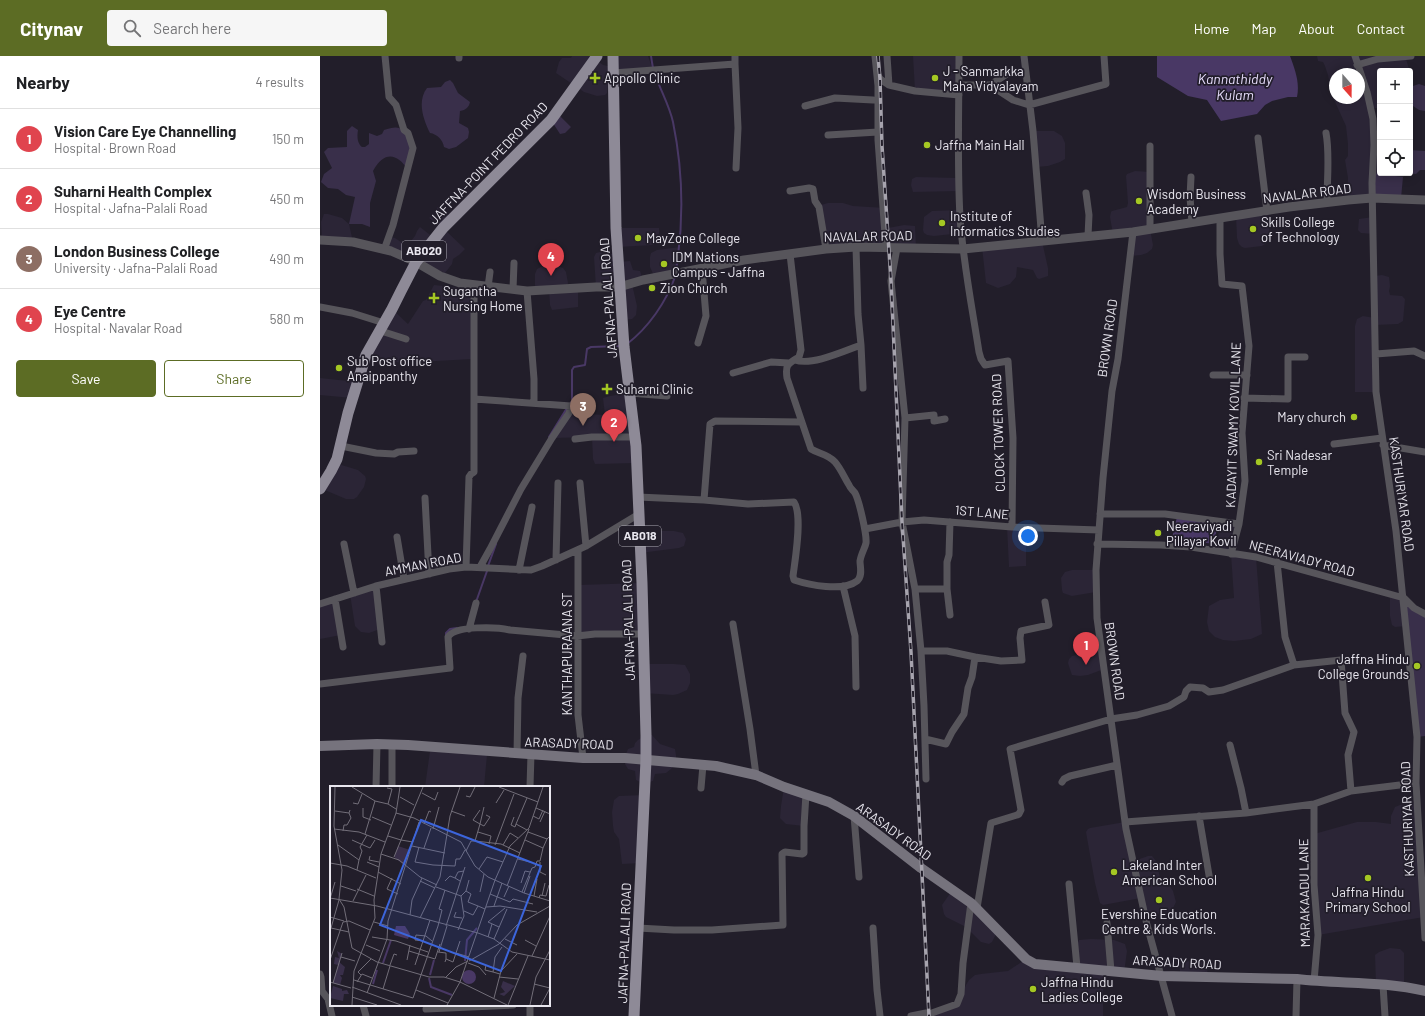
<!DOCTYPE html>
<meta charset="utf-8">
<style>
body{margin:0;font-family:Barlow,sans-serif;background:#f6f6f6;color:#202124}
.controls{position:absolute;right:12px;top:12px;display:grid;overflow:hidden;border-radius:4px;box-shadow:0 2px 10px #0003}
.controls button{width:36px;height:36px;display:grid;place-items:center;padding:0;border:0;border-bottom:1px solid #e0e0e0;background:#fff;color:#202124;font:20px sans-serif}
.compass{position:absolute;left:1009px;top:12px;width:36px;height:36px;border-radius:50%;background:#fff;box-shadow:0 2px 10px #0003;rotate:159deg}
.you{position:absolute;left:708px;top:480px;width:14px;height:14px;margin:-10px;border:3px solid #fff;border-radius:50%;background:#1a73e8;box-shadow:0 0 0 6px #1a73e833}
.badge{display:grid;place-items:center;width:26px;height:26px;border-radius:50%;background:#5c6c24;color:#fff;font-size:13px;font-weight:700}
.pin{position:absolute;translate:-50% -33px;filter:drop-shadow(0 1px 2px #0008)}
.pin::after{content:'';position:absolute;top:21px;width:14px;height:12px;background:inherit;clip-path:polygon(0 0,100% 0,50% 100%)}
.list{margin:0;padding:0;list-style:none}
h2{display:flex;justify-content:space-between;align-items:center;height:52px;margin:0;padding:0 16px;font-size:17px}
h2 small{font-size:13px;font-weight:400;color:#757577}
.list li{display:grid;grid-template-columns:26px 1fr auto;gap:12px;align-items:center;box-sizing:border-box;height:60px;padding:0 16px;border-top:1px solid #e0e0e0}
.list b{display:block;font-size:15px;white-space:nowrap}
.list p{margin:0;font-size:13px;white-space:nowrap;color:#757577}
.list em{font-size:13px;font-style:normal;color:#757577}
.actions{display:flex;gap:8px;padding:12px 16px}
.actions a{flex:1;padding:9px 0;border:1px solid #5c6c24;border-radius:4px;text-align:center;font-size:14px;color:#5c6c24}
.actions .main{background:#5c6c24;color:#fff}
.icon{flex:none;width:22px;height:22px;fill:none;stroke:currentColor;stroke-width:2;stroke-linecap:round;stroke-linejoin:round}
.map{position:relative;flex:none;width:1105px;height:960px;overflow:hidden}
header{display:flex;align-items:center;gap:24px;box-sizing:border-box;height:56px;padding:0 20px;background:#5c6c24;color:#fff}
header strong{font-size:19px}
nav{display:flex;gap:22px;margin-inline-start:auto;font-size:14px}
.search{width:280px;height:36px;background:#f6f6f6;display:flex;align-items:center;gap:10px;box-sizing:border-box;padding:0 14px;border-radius:4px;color:#757577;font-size:15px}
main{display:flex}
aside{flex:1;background:#fff}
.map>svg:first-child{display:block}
.built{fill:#2b2536;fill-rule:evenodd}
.green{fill:#392f4a}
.water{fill:#493865}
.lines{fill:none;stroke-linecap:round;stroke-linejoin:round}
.stream{stroke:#493865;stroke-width:2}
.minor{stroke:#57555b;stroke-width:7}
.tertiary{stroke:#57555b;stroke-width:9}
.secondary{stroke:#76737d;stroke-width:10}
.primary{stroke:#8e8a97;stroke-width:11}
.rail-casing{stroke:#a7a4ae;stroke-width:3.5}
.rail{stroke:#221e2a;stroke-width:2;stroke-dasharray:6;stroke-linecap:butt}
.poi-dot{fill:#a5c823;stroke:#221e2a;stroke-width:1.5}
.labels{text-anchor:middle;stroke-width:3.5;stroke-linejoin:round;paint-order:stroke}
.shield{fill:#221e2a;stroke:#adabb4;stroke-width:1}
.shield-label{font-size:12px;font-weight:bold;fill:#e9e7ef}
.poi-label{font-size:13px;fill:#e9e7ef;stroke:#221e2a;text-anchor:start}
.street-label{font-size:13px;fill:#e9e7ef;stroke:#221e2a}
.water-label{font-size:14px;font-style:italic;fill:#e5dbfa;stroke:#221e2a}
.inset-river{fill:none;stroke:#493865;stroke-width:2}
.inset-road{fill:none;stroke:#726e79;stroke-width:1}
.view{fill:#3c65db;fill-opacity:0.15;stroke:#3c65db;stroke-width:2}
.inset-edge{fill:none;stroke:#e9e7ef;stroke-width:2}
</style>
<header>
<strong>Citynav</strong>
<div class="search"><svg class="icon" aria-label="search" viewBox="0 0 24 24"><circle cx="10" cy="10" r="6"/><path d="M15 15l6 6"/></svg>Search here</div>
<nav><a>Home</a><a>Map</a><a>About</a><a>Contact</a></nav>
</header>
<main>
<aside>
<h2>Nearby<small>4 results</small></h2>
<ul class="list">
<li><span class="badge" style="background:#e0444e">1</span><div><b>Vision Care Eye Channelling</b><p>Hospital · Brown Road</p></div><em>150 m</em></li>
<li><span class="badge" style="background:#e0444e">2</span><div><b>Suharni Health Complex</b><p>Hospital · Jafna-Palali Road</p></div><em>450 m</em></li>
<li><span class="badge" style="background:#8d6e63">3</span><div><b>London Business College</b><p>University · Jafna-Palali Road</p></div><em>490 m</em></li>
<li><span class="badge" style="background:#e0444e">4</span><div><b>Eye Centre</b><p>Hospital · Navalar Road</p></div><em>580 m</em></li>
</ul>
<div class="actions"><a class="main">Save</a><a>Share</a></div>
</aside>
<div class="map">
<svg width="1105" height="960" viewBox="0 0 1105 960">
<rect width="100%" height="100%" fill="#221e2a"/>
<!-- built -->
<path class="built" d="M252,0H277L275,3L283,9L293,11V0H328L333,14L293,17L288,27L287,37L285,39L277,40L264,36L236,17L239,6L242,2H251Z
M593,0H637V35L621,38L595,35Z
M997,0H1057L1086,3L1092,22L1093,30L1090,34V40L1093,50L1090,51V15H1060V52H1052L1054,89L1060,90V117H1085V119L1083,121L1053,117L1052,142L1028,144V122L1025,104L1028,100V88L1026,70L1011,37L1008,19L1005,10L1003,6L998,5ZM1015,18H1039V42H1015Z
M713,75H734L742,80L745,87V103L740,106L728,110L716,111Z
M815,115L830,116V173L833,189L832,193L827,197L821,199L810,200L813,176L793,178L790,161L791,156L792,155L807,151L808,147L806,120L807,118Z
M596,121L639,122L640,135L593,136L591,129L592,123Z
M508,147H523L533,150L566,152L568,172L584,169L595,170L596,192L506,193L501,149Z
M118,150L132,162L123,172L145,193L139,199L133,203L132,208L125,217L64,194L70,181L75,182L87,190L95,180L97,175L100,171L114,182L123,172L109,162L115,157Z
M640,154L642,177L614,180L607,179L604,177L603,174L604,161L612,155Z
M947,155L950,178L948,186L942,190L925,192L922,191L919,188L917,182L916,160Z
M4,158H8L22,162L29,168L33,186L2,184L1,166Z
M1053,161L1054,178L1041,177L1038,174L1039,163Z
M296,172H339V180L336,187L333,189L298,191Z
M722,185L728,212V220L719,223L717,222L713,214L697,211L696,221L690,228L678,232L666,227L662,191Z
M360,191L356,218L335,222L330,211V201L331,197L337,194Z
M276,197L280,196L298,199V206L310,205L313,214L320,215L323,224L312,228L317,250L316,259L312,263L303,264L299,231H276L274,201Z
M230,209L238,210L243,212L246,216L248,227L247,232L258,231V251L232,254L230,249L229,233L215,234V218L217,213L223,210Z
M1062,219L1069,221L1070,230L1069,235L1070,239L1082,240L1085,243L1083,265L1078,268L1055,269L1056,336H1035V270L1037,263L1043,260L1055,262V220Z
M114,229L151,233L152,303L81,307L46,299L72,253L88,268L103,245L106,244Z
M0,322L37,326L32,342L0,339Z
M310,337L317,407L275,408L273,403L272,381L232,382L249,357L285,359L283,342L290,340Z
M15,407L38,414L45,420L46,423L44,431L37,441L34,443H26L0,432Z
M901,466L919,468L911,497L936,501L942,578L931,583L914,585L903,584L895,581L889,575L887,566L889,550L900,544L914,542L911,498L895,494Z
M687,471L706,472V510L689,511Z
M319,475H354L363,477L366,483L364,490L359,492L320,497Z
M752,514H776V536L752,540L743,537L742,534L741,522L745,516Z
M322,527L323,578L257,580L258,529Z
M56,530L60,573L49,577L41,576L35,570L30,538Z
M1070,539L1084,542L1086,570L1075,571L1072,569L1070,560Z
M15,543L21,579L0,583V548Z
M781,594L784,613L768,619L760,620L752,619L748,607L749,603L752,600Z
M324,608H354L365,609L370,618V627L367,634L358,638L353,639L324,637Z
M326,679H332L340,688L355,693L356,699V707L351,713L346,717L335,718L333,725L329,726H320L316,724L315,715L308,713L305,708L306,698L308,693L314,691L315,687L318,684Z
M110,695L167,699L164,731H105Z
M464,731L486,738L484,770L466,768L460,762L461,750Z
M324,739L321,807L302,808L299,783L294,776L293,770L292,756L294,744L299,740Z
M1097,747L1104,861L998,879L994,778L1037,766H1056L1071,768V760L1075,751L1080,749Z
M805,766L814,805L828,800H832L836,805L841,825L847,826L853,835L856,846L853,852L849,856L825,860L821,842L783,849L780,847L775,827L766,776L768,773L770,772Z
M633,833L678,874L672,886L669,888L661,886L646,871L626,861L624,858L622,849Z
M771,883L794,884L805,888L807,895L804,917L783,915V960H609L637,948L646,929L649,924L655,919L661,918L688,915L706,903L757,911L756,891L759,884Z
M1070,892L1080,893L1084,897V931L1056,928L1055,899L1059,896Z
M860,905L888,906L887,921L860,920Z"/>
<!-- green -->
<path class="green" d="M130,24L133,27L138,37L150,46C149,51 146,54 140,55L139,67L148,72L149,76L148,82L136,91L129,93L124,91C123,84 117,78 110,77C103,63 97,45 107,32L121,31L125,26Z
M1099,28L1105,30V55L1099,54L1093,50C1092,43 1088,37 1093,30Z
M237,57L251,71L245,77L240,78L231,64Z
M32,70L38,74C37,80 37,87 42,91H45L49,88V77L57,80L62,78L64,74C78,69 82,71 91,82L88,114C77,97 64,95 53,115L56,125L50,147V171L42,168H29L35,141L26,139L18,133L8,132L1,126L4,118L12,112L4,96L8,92L27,91V75Z
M1090,94L1105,95V114H1100L1096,118L1087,117H1090Z
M1053,117L1083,121L1081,142H1052Z
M1084,542L1105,558V680L1097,681Z"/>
<!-- water -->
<path class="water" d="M837,0H970C975,14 980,26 977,41H968L952,45L945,49L937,58L901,65L887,44L868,40L837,21Z
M857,461L898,467L894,488L852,482Z"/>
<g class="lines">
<!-- stream -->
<path class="stream" d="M331,0C332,5 332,10 334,15C339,32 349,48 353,66C363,115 364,165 356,214
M307,288C329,271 346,246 355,221
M249,349L252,345V314L254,311L265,309L267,293L271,291L300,290
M229,381L247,352
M168,510L176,488
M156,546L167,515
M126,580V577L130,573L137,572"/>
<!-- minor -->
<path class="minor" d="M139,0V2
M555,0L558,30V84L566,192
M567,0L569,29
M639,0C639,53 637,107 640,161C643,206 652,251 659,296L661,303L665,309L688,305L693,382L692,471
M704,0L713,75L722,185
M1035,0L1047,36L1053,63L1054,89L1052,127L1056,336L1076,475L1097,681L1096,727L1105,882
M415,8L418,72L416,112
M1037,9L1058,3L1091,0
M293,17L415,8V0
M557,17L560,23L569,29L595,35L639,39
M639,29H670L693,44L709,49L786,28L784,0
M670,29L690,16L705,17
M485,50L515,42L553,44
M1006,77C1010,98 1007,124 1007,146
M508,79L558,76
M938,82L947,155
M830,90V173
M871,121L870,141L872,167
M470,135L489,132L493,133L495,145L499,151L506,193
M766,137L769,159L768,180
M900,163V198L902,228L922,230L929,290L922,377L925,425L919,468L911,498
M813,176L798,303L792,335L783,422L776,514L777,562L806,773L827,869L852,960
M536,191L538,258L541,289
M577,192L571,225L585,362L582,466L595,533L601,595L604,650L606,723
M64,194L73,169L93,92L88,77L84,74L76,49L69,41L65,0
M168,231L170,216
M193,233L194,207
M207,235L214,323V347
M0,251L32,257L64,267
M61,275L86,283
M378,287L386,260L382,213
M1056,298L1094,295L1105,300
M475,304C492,310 524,295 541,289L543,332
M413,317L451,306L469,307
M893,319H927
M310,337L347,340
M924,342L968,343V301H985
M154,343L251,350L249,357L232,382L201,433L170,493L160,511
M585,362L614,359V365L625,363
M255,383L272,381H315
M1014,388L1062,382
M1063,389L1105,396
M21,390L56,397L74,398L78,396L94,395
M260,427L266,490
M318,441L384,444L390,368L395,365L481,366
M105,442L109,518
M384,444L428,448L474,446C483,459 475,504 473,520L474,524C489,529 523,536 537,525C543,520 540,511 540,505C541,498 545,492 546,487C547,479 539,444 535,437C533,434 530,432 529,429C524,421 521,413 515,406C508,398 499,398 491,393L467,322C465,308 468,308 479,301L481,294L470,198
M780,458H845L919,468
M545,473L582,466L604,464L692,471L779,474
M77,481L84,523
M24,488L34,537
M777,488L841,489L871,491L936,501L1084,542L1094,552L1105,558
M258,494V659L263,702
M236,504L238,427
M957,506L965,581L974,609
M146,511L149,421L151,418L154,416V229
M199,514L212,451
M56,530L62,586
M523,530L535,580L536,631
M595,533H627
M15,543L23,591
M0,548L56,530L129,513L146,511L211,514L222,510L266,490L319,458
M630,559L627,533V506L629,499L630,466
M413,568L430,673L436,719
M149,573L156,547
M601,595H627L655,601L652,621L648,632L644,658L632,676L626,688L605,683
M655,601L681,605L702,604L700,582L701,575L729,569L725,546
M0,628L130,612L128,581C135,569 178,571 190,574L257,580L275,578H323
M72,688V731
M910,689L921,732L926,757
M197,698L198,642L203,600
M742,726L744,723L750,720L797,709
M56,731L57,688
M210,731L211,698
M381,732L383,709
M534,760L539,821
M879,760L890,825
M805,766L926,757L994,748L1031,735L1096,727
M749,828L757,911
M657,852L671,767L697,759L699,758L701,754L690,693L791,663L817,659L849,650L864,641L866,635L870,631L883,632L889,636L903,634L974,609L1021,604L1025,657L1034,676L1028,699L1031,735
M787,867L791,915
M318,872L354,874H392L463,869L462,798L465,796L482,798L484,797V770L486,738
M553,872L557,934L560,960
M0,918L1,921L2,935L8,943L12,960
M994,925L998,879L994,829V748
M1063,929L1065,960
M43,949L46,960
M210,949V960
M106,953L193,949
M606,957L609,958L637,948L641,938L643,907L651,847
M591,960L606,957V960
M976,960L977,923"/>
<!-- tertiary -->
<path class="tertiary" d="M0,184L33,186L71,195L96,206L120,220L140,227L207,235L276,231H299L323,224L424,204L506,193L536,191L643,193L813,176L969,151L1028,144L1052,142L1105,144"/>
<!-- secondary -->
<path class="secondary" d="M0,690L57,688L88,689L263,702H305L396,710L436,719L464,731L509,746L534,760L601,812L651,847L706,903L715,908L842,920L977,923C1020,928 1063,925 1105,935"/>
<!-- primary -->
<path class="primary" d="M293,0L296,172L304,291L316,390L322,527L326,679V704L314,960
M0,433L11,415L17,403L28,357L46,299L72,253L81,235L96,206L123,172L231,64L277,0"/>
<!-- rail casing -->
<g class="rail-casing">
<path id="rail" d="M558,0L560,23L562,90L571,225L582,466L591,596L609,960"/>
</g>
<!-- rail -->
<use href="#rail" class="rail"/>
</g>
<!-- markers -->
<g class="poi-dot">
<path d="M273 16h4v4h4v4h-4v4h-4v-4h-4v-4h4z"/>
<circle cx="615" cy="22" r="4"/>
<circle cx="607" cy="89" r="4"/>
<circle cx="819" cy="145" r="4"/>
<circle cx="622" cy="167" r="4"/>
<circle cx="933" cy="173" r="4"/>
<circle cx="318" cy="182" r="4"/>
<circle cx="344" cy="208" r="4"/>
<circle cx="332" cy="232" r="4"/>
<path d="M112 236h4v4h4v4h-4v4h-4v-4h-4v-4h4z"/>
<circle cx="19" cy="312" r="4"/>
<path d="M285 327h4v4h4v4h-4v4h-4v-4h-4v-4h4z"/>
<circle cx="1034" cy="361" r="4"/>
<circle cx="939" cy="406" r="4"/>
<circle cx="838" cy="477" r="4"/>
<circle cx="1097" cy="610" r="4"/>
<circle cx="794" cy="816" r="4"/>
<circle cx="1048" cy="822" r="4"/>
<circle cx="839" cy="844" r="4"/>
<circle cx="713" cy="933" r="4"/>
</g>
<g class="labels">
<!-- shield labels -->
<g class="shield">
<rect x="82" y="185" width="44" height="20" rx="3"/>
<rect x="299" y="470" width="42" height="20" rx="3"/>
</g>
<g class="shield-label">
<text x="104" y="199">AB020</text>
<text x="320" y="484">AB018</text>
</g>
<!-- poi labels -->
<g class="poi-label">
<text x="623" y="20">J - Sanmarkka<tspan x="623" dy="15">Maha Vidyalayam</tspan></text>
<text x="284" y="27">Appollo Clinic</text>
<text x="615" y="94">Jaffna Main Hall</text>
<text x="827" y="143">Wisdom Business<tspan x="827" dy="15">Academy</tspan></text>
<text x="630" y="165">Institute of<tspan x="630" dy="15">Informatics Studies</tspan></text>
<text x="941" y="171">Skills College<tspan x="941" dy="15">of Technology</tspan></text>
<text x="326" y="187">MayZone College</text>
<text x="352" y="206">IDM Nations<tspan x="352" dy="15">Campus - Jaffna</tspan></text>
<text x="340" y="237">Zion Church</text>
<text x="123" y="240">Sugantha<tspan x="123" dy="15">Nursing Home</tspan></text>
<text x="27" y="310">Sub Post office<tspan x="27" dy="15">Anaippanthy</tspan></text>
<text x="296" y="338">Suharni Clinic</text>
<text x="1026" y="366" text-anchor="end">Mary church</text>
<text x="947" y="404">Sri Nadesar<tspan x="947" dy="15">Temple</tspan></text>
<text x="846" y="475">Neeraviyadi<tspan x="846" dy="15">Pillayar Kovil</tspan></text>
<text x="1089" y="608" text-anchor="end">Jaffna Hindu<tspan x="1089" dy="15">College Grounds</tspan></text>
<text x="802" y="814">Lakeland Inter<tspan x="802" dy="15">American School</tspan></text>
<text x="1048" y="841" text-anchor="middle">Jaffna Hindu<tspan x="1048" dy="15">Primary School</tspan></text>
<text x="839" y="863" text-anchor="middle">Evershine Education<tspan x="839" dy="15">Centre &amp; Kids Worls.</tspan></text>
<text x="721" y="931">Jaffna Hindu<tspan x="721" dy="15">Ladies College</tspan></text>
</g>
<!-- street labels -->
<g class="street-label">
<text transform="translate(168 107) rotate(-46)" y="5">JAFFNA-POINT PEDRO ROAD</text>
<text transform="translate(987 137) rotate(-7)" y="5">NAVALAR ROAD</text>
<text transform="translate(548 180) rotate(-1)" y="5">NAVALAR ROAD</text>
<text transform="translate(288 242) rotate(-94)" y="5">JAFNA-PALALI ROAD</text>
<text transform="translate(787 282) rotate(-82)" y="5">BROWN ROAD</text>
<text transform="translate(913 369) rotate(-88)" y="5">KADAYIT SWAMY KOVIL LANE</text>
<text transform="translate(678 377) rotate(-92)" y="5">CLOCK TOWER ROAD</text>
<text transform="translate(1082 438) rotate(82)" y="5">KASTHURIYAR ROAD</text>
<text transform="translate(662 456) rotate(5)" y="5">1ST LANE</text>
<text transform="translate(982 502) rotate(15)" y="5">NEERAVIADY ROAD</text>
<text transform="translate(103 508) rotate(-11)" y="5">AMMAN ROAD</text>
<text transform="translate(308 564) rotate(-92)" y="5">JAFNA-PALALI ROAD</text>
<text transform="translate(247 598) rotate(-90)" y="5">KANTHAPURAANA ST</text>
<text transform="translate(795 605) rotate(82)" y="5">BROWN ROAD</text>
<text transform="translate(249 687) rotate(2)" y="5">ARASADY ROAD</text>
<text transform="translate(1087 763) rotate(-92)" y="5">KASTHURIYAR ROAD</text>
<text transform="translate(574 775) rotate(36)" y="5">ARASADY ROAD</text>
<text transform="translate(984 837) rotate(-91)" y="5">MARAKAADU LANE</text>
<text transform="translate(304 887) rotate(-88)" y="5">JAFNA-PALALI ROAD</text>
<text transform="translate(857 906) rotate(3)" y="5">ARASADY ROAD</text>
</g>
<!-- water labels -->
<g class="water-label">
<text x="915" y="28">Kannathiddy<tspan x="915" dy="16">Kulam</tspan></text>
</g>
</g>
<!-- overview -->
<g transform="translate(10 730)">
<rect width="220" height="220" fill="#221e2a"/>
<path d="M68,60L80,64L75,80L64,71ZM7,165L12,168L9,176L15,181L13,189H10L12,192L10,199L3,197L8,179L4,178L5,171L9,172ZM173,195L185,200L174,210L169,208L175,206L171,201ZM3,200L12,203V205L17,204L19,208H14L13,215L0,212Z" fill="#392f4a"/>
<path d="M66,140H75L80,148L78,153L64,149ZM132 191a7 7 0 1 1 14 0a7 7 0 1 1-14 0Z" fill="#493865"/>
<path class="inset-river" d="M135,175L137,154L147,142M53,177L61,154M100,189L104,174M99,192L101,201L122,209M43,198L47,184"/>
<path class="inset-road" d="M5,1L4,40L12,84L9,113L14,121L22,162L47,176L99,191H114L130,196L165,94L180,60L199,42L213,1M22,1L45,15L58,18L66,23M169,1L208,16M57,2L62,3L58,18M92,7L105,14L108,6M136,10L140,11L145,1M70,11L84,19M23,17L28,18L32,8M166,17L174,4M154,21L150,38L154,40L160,31L156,29M33,22V31L41,34M206,22L220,28M150,24L143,34L150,38L145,55L171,58L190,67M5,25L19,27L20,24M121,25L135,30M66,27L84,32L131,56L145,80L158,91L194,107L220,115M203,30L209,33L213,24M42,31L61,39M184,31L181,39L185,41L186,38L197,44M210,36L215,25M94,38L99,25L101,26M186,38L197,12M4,43L29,46L55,56M103,43L109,21M13,45L14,39H17L21,32L19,27M148,46L161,50L159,58M198,46L217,53L220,50M35,48L45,15M58,50L71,54L93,1M22,54L40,62L45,54M195,54L213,62L217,53M8,59L29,74L27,84M165,59L184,8M173,59L180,47L188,52M82,60L115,67M89,61L85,76L103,79L125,80L126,73H130L135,64M94,62L101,42M136,65L141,55H145M51,68L69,74L90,91L107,99M40,70L39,74L49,76M64,71L71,54L83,56M188,73L200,76M29,74L32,65L30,61L37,49M37,76L49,81M210,76V86L216,89M0,77L17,80L46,92M149,83L157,71L173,76M48,86L71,98M62,92L57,103L68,108M90,95L105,102M115,95L120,90L125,92M130,95L125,92L128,86L134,85M191,97L195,85L200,86M11,100L26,105M177,100L199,43M106,101L131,110M27,103L44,110M136,105L141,108L138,116L148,120M150,106L154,88M192,106L202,82L205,81L207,75H210L213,62M194,107L200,90M160,108L180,116L183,113L203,118M204,110L207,93M212,110L215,97M174,111L179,100M0,112L47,120L148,147L164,153L182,166L220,174M209,112L210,109L216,110L219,99M0,113L5,96M9,114L1,142L19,146M23,115L36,89M164,120L172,97M156,121L170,120L207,126M134,125L143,129L148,120L155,123M126,126L124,131L132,132M80,129L82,114L92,92M0,131L14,135M90,132L110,91L120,30L130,1M44,136L58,140M116,140L135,81M169,141L158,136L175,122M128,144L134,130L131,110L136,105L139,94M42,151L66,155L98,166M158,151L162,138M164,153L177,123M175,153L187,159M195,154L206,160M94,155L85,154L86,149L96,150L102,155M36,159L50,165M79,165L105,173L110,158M108,166L116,167V173M109,166L117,140M126,167L130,155M202,170L220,130M11,171L25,175M0,174L13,136L19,135L40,144M77,174L80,159M139,175L169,158L187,139L220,120M115,176L116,173L123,176L126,167L139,171M138,177L149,181L156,189M60,179L64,168L67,169M85,179L100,134M156,179L155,184L163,186M170,188L163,186L165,171L172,161M31,189L28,186L41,173M116,191L126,181L138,175M169,191L188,193M24,194L83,212L108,140L112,124L109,123L115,104M0,196L21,202M27,196L32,188L42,192M3,197L12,167M204,198L220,202L211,219M22,201L71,219M53,203L60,180M86,204L118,217M37,207L57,153L58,135L89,36M22,211L47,219M164,212L171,185L187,168M22,219L24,185L45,132L44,114L51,68L66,27L70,1M117,219L130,196L177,219M178,219L198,170M200,219L206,191L220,164"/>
<path class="view" d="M91,34L211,80L171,185L50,139Z"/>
<rect width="220" height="220" class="inset-edge"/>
</g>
</svg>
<div class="controls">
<button>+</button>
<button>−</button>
<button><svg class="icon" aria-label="locate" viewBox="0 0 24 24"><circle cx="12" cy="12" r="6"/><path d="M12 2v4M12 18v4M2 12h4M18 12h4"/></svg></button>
</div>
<svg class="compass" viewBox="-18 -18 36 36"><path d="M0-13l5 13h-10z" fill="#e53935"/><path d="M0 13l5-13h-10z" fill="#757577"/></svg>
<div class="you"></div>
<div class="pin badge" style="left:766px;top:609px;background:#e0444e">1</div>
<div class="pin badge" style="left:294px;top:386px;background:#e0444e">2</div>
<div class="pin badge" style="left:263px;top:370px;background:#8d6e63">3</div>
<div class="pin badge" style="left:231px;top:220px;background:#e0444e">4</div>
</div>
</main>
